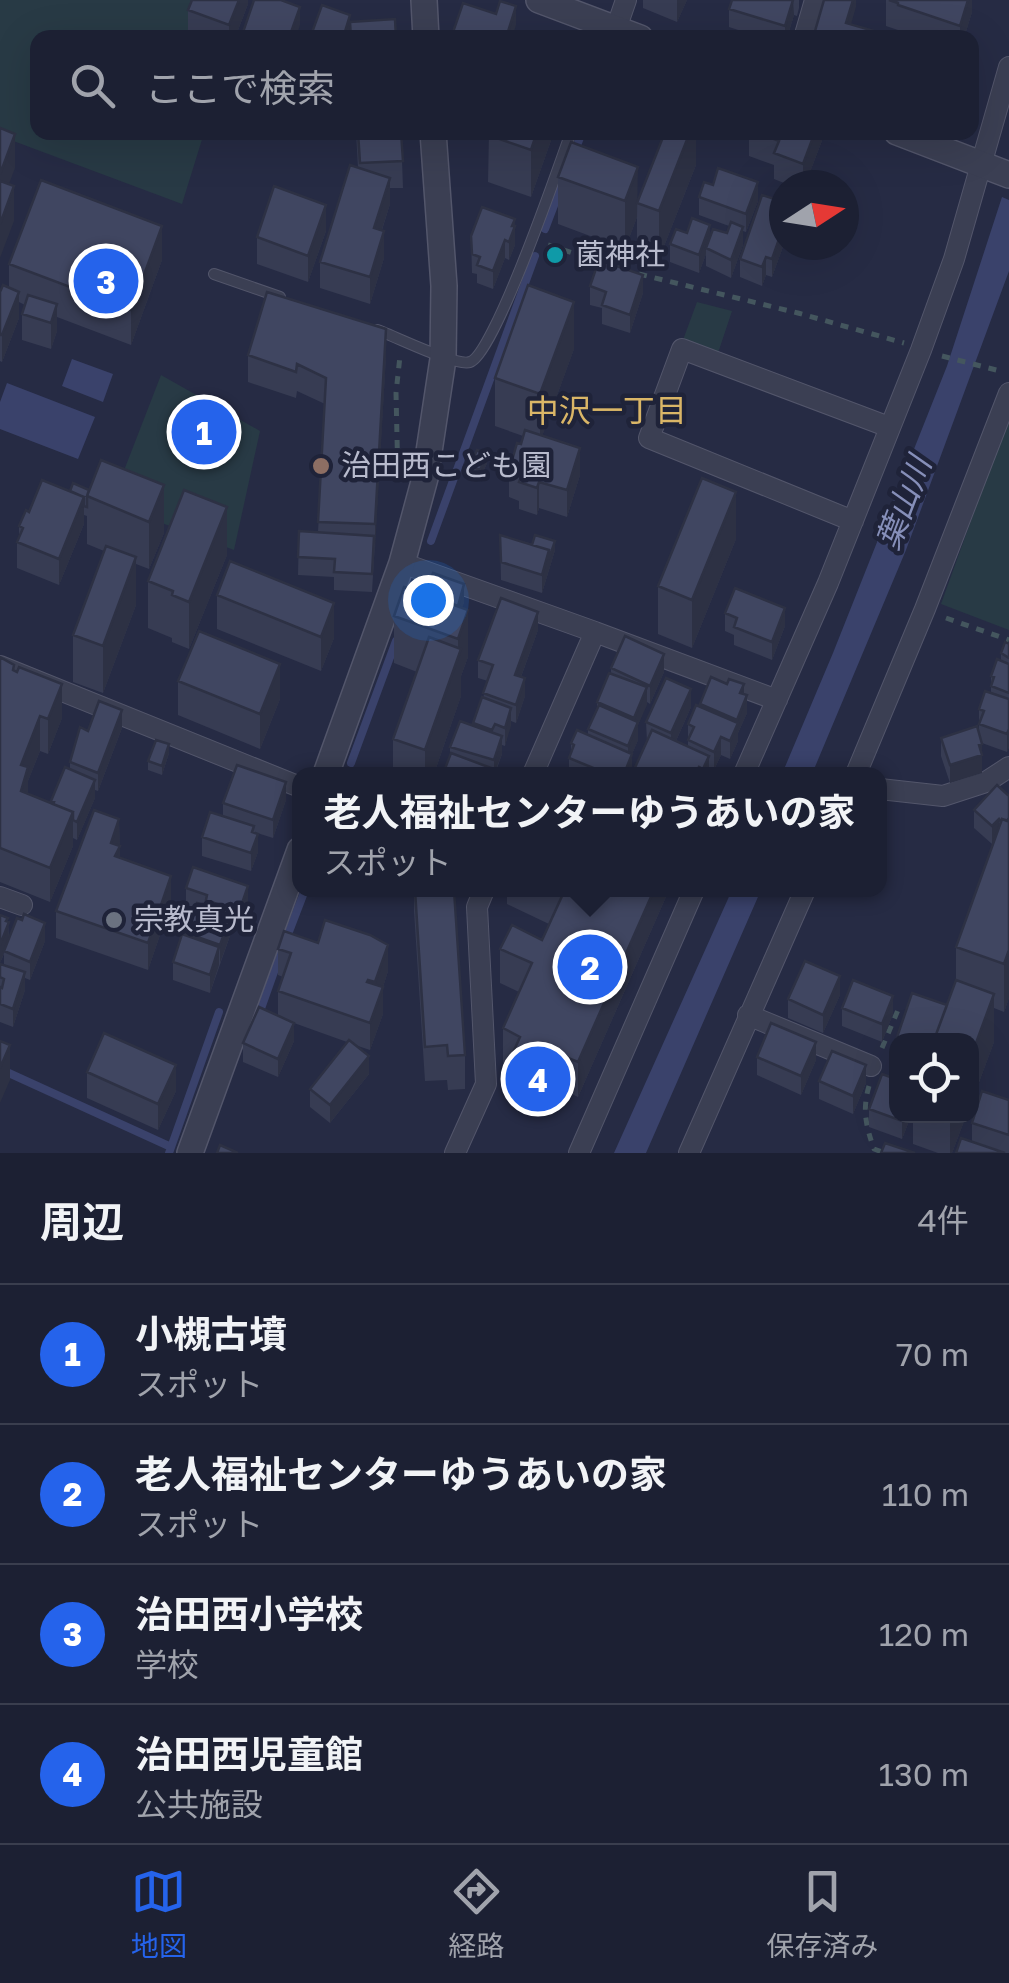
<!DOCTYPE html>
<html lang="ja">
<meta charset="utf-8">
<style>
body{margin:0;font-family:"Golos Text","Noto Sans JP",sans-serif;background:#292d3f;color:#f1f3f6}
.controls{position:absolute;right:30px;bottom:30px;display:grid;overflow:hidden;border-radius:20px;box-shadow:0 10px 40px #0002}
.controls button{width:90px;height:90px;display:grid;place-items:center;padding:0;border:0;border-bottom:2px solid #3a3e4e;background:#1c2033;color:#f1f3f6;font:50px sans-serif}
.compass{position:absolute;left:769px;top:170px;width:90px;height:90px;border-radius:50%;background:#1c2033;box-shadow:0 10px 40px #0002;rotate:78deg}
.you{position:absolute;left:428px;top:600px;width:35px;height:35px;margin:-25px;border:8px solid #fff;border-radius:50%;background:#1a73e8;box-shadow:0 0 0 15px #1a73e833}
.badge{display:grid;place-items:center;width:65px;height:65px;border-radius:50%;background:#2563eb;color:#fff;font-size:32px;font-weight:700}
.pin{position:absolute;translate:-50% -50%;border:5px solid #fff;box-shadow:0 2px 10px #0006}
.popup{position:absolute;left:292px;top:767px;width:595px;height:130px;box-sizing:border-box;display:grid;place-content:center;border-radius:20px;background:#1c2033;filter:drop-shadow(0 2px 8px #0005);font-size:32px;white-space:nowrap;color:#a0a3ac}
.popup b{font-size:38px;color:#f1f3f6}
.popup::after{content:'';position:absolute;left:50%;top:100%;margin-left:-20px;border:20px solid transparent;border-top-color:#1c2033}
.list{margin:0;padding:0;list-style:none}
h2{display:flex;justify-content:space-between;align-items:center;height:130px;margin:0;padding:0 40px;font-size:42px}
h2 small{font-size:32px;font-weight:400;color:#a0a3ac}
.list li{display:grid;grid-template-columns:65px 1fr auto;gap:30px;align-items:center;box-sizing:border-box;height:140px;padding:0 40px;border-top:2px solid #3a3e4e}
.list b{display:block;font-size:38px;white-space:nowrap}
.list p{margin:0;font-size:32px;white-space:nowrap;color:#a0a3ac}
.list em{font-size:32px;font-style:normal;color:#a0a3ac}
.icon{flex:none;width:55px;height:55px;fill:none;stroke:currentColor;stroke-width:2;stroke-linecap:round;stroke-linejoin:round}
.map{position:relative;flex:none;width:1009px;height:1153px;overflow:hidden}
.search{position:absolute;background:#1c2033;box-shadow:0 10px 40px #0002;left:30px;right:30px;top:30px;height:110px;display:flex;align-items:center;gap:25px;box-sizing:border-box;padding:0 35px;border-radius:20px;color:#a0a3ac;font-size:38px}
.sheet{height:690px;background:#1c2033}
nav{display:flex;justify-content:space-around;align-items:center;box-sizing:border-box;height:140px;border-top:2px solid #3a3e4e;background:#1c2033;font-size:28px;color:#a0a3ac}
nav a{display:grid;justify-items:center;gap:5px}
nav .on{color:#2563eb}
.map>svg:first-child{display:block}
.green{fill:#283a45}
.water{fill:#3a426b}
.lines{fill:none;stroke-linecap:round;stroke-linejoin:round}
.stream{stroke:#3a426b;stroke-width:8}
.service-casing{stroke:#53566b;stroke-width:12}
.minor-casing{stroke:#53566b;stroke-width:22}
.tertiary-casing{stroke:#53566b;stroke-width:28}
.path{stroke:#44565e;stroke-width:5;stroke-dasharray:8 8;stroke-linecap:butt}
.service{stroke:#3b3f53;stroke-width:10}
.minor{stroke:#3b3f53;stroke-width:20}
.tertiary{stroke:#3b3f53;stroke-width:25}
.wall{fill:#373c53}
.shaded-wall{fill:#2d3144}
.building{fill:#404661;stroke:#2d3144;stroke-width:2.5}
.culture-dot{fill:#0f9aa8;stroke:#1f2339;stroke-width:4}
.education-dot{fill:#8d6e63;stroke:#1f2339;stroke-width:4}
.worship-dot{fill:#6b7280;stroke:#1f2339;stroke-width:4}
.labels{text-anchor:middle;stroke-width:9;stroke-linejoin:round;paint-order:stroke}
.poi-label{font-size:30px;fill:#b8bbcd;stroke:#1f2339;text-anchor:start}
.neighbourhood-label{font-size:32px;fill:#dab667;stroke:#1f2339}
.water-label{font-size:32px;font-style:italic;fill:#868fb9;stroke:#1f2339}
</style>
<div class="map">
<svg width="1009" height="1153" viewBox="0 0 1009 1153">
<rect width="100%" height="100%" fill="#262b44"/>
<!-- green -->
<path class="green" d="M0,0H200L188,36L190,37L38,38V132L204,133L182,204L0,136Z
M697,302L732,311L718,353L683,340Z
M161,375L260,431L234,550L111,504Z
M1009,415V630L941,604Z"/>
<!-- water -->
<path class="water" d="M1002,197L1009,200V271L906,550L812,774H782L833,653L947,366Z
M72,359L113,374L103,402L62,386Z
M7,383L95,417L78,459L0,429V402Z
M732,890H761L646,1153H614Z"/>
<g class="lines">
<!-- stream -->
<path class="stream" d="M575,151L582,132
M545,229L561,187
M431,541L535,256
M351,763L396,641
M285,942L305,890
M258,1017L280,955
M0,1069L171,1147
M169,1153L219,1012"/>
<!-- service casing -->
<g class="service-casing">
<path id="service" d="M214,274L280,297
M377,330C395,336 456,367 470,362C494,355 559,166 571,132"/>
</g>
<!-- minor casing -->
<g class="minor-casing">
<path id="minor" d="M616,29L626,0
M804,38L815,0
M853,521L649,438L682,349L889,427
M402,563L595,632L533,774
M595,632L777,700
M0,666L300,787
M744,774L828,583L921,350L954,259L1009,67
M856,774L925,609L1009,393
M880,789L943,796L986,782L1009,767
M0,897L22,905
M748,1015L871,1066
M455,1153L486,1084L477,907L484,890
M579,1153L694,890
M689,1153L805,890"/>
</g>
<!-- tertiary casing -->
<g class="tertiary-casing">
<path id="tertiary" d="M424,0L426,38
M539,0L640,38
M897,132L1009,175
M326,774L402,563L425,478L443,359L444,286L433,132
M190,1153L300,850"/>
</g>
<!-- path -->
<path class="path" d="M548,245L604,263
M639,274L798,313L904,343
M942,356L1004,372
M398,480L396,393L400,356
M946,618L1009,640
M882,1048L898,1010L887,1006
M869,1086C862,1110 866,1126 874,1149L885,1153"/>
<!-- service -->
<use href="#service" class="service"/>
<!-- minor -->
<use href="#minor" class="minor"/>
<!-- tertiary -->
<use href="#tertiary" class="tertiary"/>
</g>
<!-- wall -->
<path class="wall" d="M248,0V4L235,38L188,37V10Z
M643,0H687L677,22L643,8Z
M732,0H799V8L797,16L794,15L787,38H763L729,27V9Z
M886,0H972V12L964,38H915L898,32V30L886,26Z
M356,132H401L403,188H390V204L382,230L384,258L370,304L320,288V262L358,168Z
M489,132H554L531,197L488,182Z
M696,132V165L659,259L637,250V217L625,249L558,224V177L638,200Z
M749,132H823V138L805,185H789L774,179V165L749,156Z
M699,197L758,201L746,232L743,231V245L731,278L706,266V254L699,273L670,262V244L687,233L710,237L727,233L729,226L699,215Z
M784,202V244L772,277L766,275L762,286L740,277V259Z
M515,219V245L509,260L505,258L493,289L477,283V274L472,273L471,236Z
M326,231L308,282L257,264V237Z
M162,260L131,345L57,317V331L51,349L22,340V314L25,305L19,302V318L2,362L0,361V292L9,288V264Z
M590,286L643,293L630,333L602,324V308L590,305Z
M574,349L542,436L580,475L567,517L539,508L537,515L519,509V501L509,497V471L523,436L495,426V378Z
M248,355L386,356L372,592L334,590V577L298,575L299,531L318,532L325,404L297,391L296,398L248,382Z
M211,448L205,469L187,464V455Z
M101,460L164,533L149,569L136,564V605L103,693L73,682V635L104,551L87,544V516L84,515V524L59,585L17,568V542L19,535V526L70,491L89,490Z
M487,463L480,479L470,475V466Z
M500,535L555,550L542,593L501,580Z
M736,539L692,648L658,634V586Z
M227,555L189,649L172,642V638L148,628V581Z
M426,594L464,602L462,608L468,657L461,676V696L434,774H393V739L417,672L394,663V616Z
M217,595L334,638L321,671L217,629Z
M725,613L785,626L772,660L734,645V635L725,631Z
M538,630L521,677L525,696L516,723L511,721L505,746L502,745V754L495,774H443L450,754V747L473,725L483,698L488,681L478,678V660Z
M1009,644V747L1007,752L982,743V773L950,783L941,756V738L979,734V709L991,693V676L1001,661V653Z
M0,657L62,718L48,754L40,751L28,781V794L51,803L70,769V762L88,731L122,728L98,791L95,790V798L77,840L73,838V846L50,902L0,882Z
M611,668L664,672L650,704L647,702L638,725V740L632,754V772L631,774H569V758L571,752V743L588,735V729L597,709V702L611,674Z
M178,681L280,699L260,749L178,715Z
M744,694L747,713L738,733V741L730,759L721,755L714,770L709,768V774H633L647,741L646,722L691,707L676,741L688,746V724L700,704Z
M169,753L162,775L148,770V761Z
M997,785L1009,796V998L1004,1012L994,1008V1042L972,1101V1040H896V1065L894,1064V1046L912,993L947,1005V1007L956,981V947L994,843L992,844L974,828V810Z
M286,800L273,838L254,832L258,852L251,871L202,856V837L223,816V803Z
M119,819L120,858L171,903L148,970L56,938V911Z
M186,888L248,904L239,930L231,927V933L210,993L173,980V962L186,936L195,909L186,906Z
M414,890H454L465,1055V1089L448,1090L447,1080L425,1081L414,911Z
M507,890H669L578,1097L561,1089L551,1108L511,1091V1066L503,1063V1028L519,992L500,983V949L542,940L549,924L507,904Z
M8,922L9,937L45,941L30,980L25,978V990L13,1027L0,1022V964L4,965V954L0,963Z
M278,949L388,971L383,987V1014L370,1050L355,1045L369,1074L330,1123L310,1107V1089L347,1042L294,1023V1041L278,1077L243,1062V1043L278,1016V991L283,977L278,975Z
M840,995L823,1033L788,1018V999Z
M842,1008L893,1014L882,1042L842,1026Z
M757,1057L816,1060L801,1095L757,1075Z
M87,1072L176,1091L158,1130L87,1098Z
M819,1081L866,1083L853,1114L819,1099Z
M1009,1100V1153H956L972,1142V1123Z
M869,1109L911,1116L902,1139L869,1127Z
M913,1116H966L952,1153H938L913,1144Z"/>
<!-- shaded-wall -->
<path class="shaded-wall" d="M239,0H248V4L235,38H229V25Z
M677,0H687L677,22Z
M793,0L794,15L787,38H785V26Z
M853,0H856V7L847,38L846,23Z
M968,0H972V12L964,38H960V26Z
M516,6V25L512,38H506Z
M300,7V25L296,38H289Z
M350,15V38H343Z
M537,132H554L531,197V150Z
M690,132H696V165L659,259V211Z
M815,132H823V138L805,185H803V164Z
M15,134V168L0,208V174Z
M638,167L637,217L625,249V201Z
M390,178V204L374,254V228Z
M758,182V201L746,232V214Z
M14,186V221L0,258V224Z
M326,205V231L308,282V256Z
M515,219V245L509,260V242Z
M710,225V243L706,248V254L699,273V255Z
M784,225V244L772,277V259Z
M162,226V260L131,345V310Z
M743,227V245L731,278V260Z
M384,231V258L370,304V277Z
M505,240V258L493,289V271Z
M766,257V275L762,286V267Z
M643,275V293L630,333V315Z
M19,292V318L2,362V335Z
M574,302V349L540,442V394Z
M57,304V331L51,349V323Z
M386,329V356L375,551V524Z
M211,439V448L205,469V460Z
M580,448V475L567,517V490Z
M487,454V463L480,479V470Z
M539,482V508L537,515V488Z
M164,485V533L149,569V522Z
M736,492V539L692,648V600Z
M84,497V524L59,585V559Z
M227,507V555L189,649V602Z
M555,541V550L542,593V575L549,550Z
M136,557V605L103,693V646Z
M464,584V602L454,638L451,636Z
M334,603V638L321,671V637Z
M785,608V626L772,660V642Z
M468,610V657L461,676V696L434,774H425V750L458,660V639Z
M538,612V630L515,693V675Z
M664,654V672L650,704V686Z
M280,664V699L260,749V714Z
M525,678V696L516,723V705Z
M62,684V718L48,754V719Z
M744,684V702L747,695V713L738,733V741L730,759V741L737,727L740,693Z
M647,687V705L638,725V740L628,764V746L634,732V718Z
M691,689V707L671,752V733Z
M511,708V726L505,746V728Z
M122,710V728L98,791V773Z
M40,716V751L28,781V802L21,825V765Z
M1009,729V747L1007,752V734Z
M502,736V754L494,774V760Z
M721,737V755L714,770V752Z
M169,744V753L162,775V766Z
M982,744V773L950,783V765Z
M632,754V772L631,774H624Z
M709,756V774H703V769Z
M95,780V798L77,840V822Z
M286,782V800L273,838V820Z
M73,812V846L50,902V868Z
M119,819L120,846V872L111,843Z
M999,819V837L992,844V826Z
M258,834V852L251,871V853Z
M171,876V903L148,970V943Z
M248,886V904L239,930V912Z
M654,890H669L578,1097V1062Z
M231,915V933L220,963V945Z
M8,918L9,941L0,963V945Z
M45,923V941L30,980V962Z
M388,945V971L383,987V1014L370,1050V1023L375,1008V982Z
M219,947V965L210,993V975Z
M1009,950V998L1004,1012V964Z
M25,972V990L13,1027V1009Z
M840,976V995L823,1033V1015Z
M994,994V1042L972,1101V1054Z
M893,996V1014L882,1042V1024Z
M294,1023V1041L278,1077V1059Z
M816,1042V1060L801,1095V1076Z
M10,1045V1080L0,1103V1068Z
M561,1055V1089L551,1108V1073Z
M369,1056V1074L330,1123V1105Z
M176,1065V1091L158,1130V1104Z
M866,1065V1083L853,1114V1096Z
M904,1116H911L902,1139V1121Z
M950,1116H966L952,1153H950Z"/>
<!-- building -->
<path class="building" d="M192,0H239L229,25L188,10Z
M254,0H281L300,7L289,38H249L242,35Z
M732,0H793L785,26L729,9Z
M824,0H853L846,23L874,31L872,38H813Z
M889,0H968L960,26L898,5V3Z
M500,1L516,6L506,38H460L452,35L463,3L496,14Z
M322,5L350,15L343,38H310Z
M395,19L396,38H351L350,22Z
M0,128L15,134L0,174Z
M358,132H401L403,161L360,163Z
M489,132H537L531,150L488,135Z
M665,132H690L659,211L637,203Z
M757,132H815L803,164L774,153L779,141Z
M571,142L638,167L625,201L558,177Z
M350,165L390,178L374,228L384,231L370,277L320,262Z
M718,168L758,182L746,214L699,197L704,182L713,185Z
M41,180L162,226L131,310L9,264Z
M0,181L14,186L0,224Z
M274,186L326,205L308,256L257,237Z
M762,195L784,202L781,210L784,211V225L772,259L766,257L762,267L740,259Z
M482,207L515,219L512,226H515L509,242L505,240L493,271L477,265L480,257L472,254L471,236Z
M692,218L710,225L699,255L670,244L676,229L687,233Z
M731,222L743,227L731,260L706,248L713,229L727,233Z
M599,260L643,275L630,315L602,305L606,292L590,286Z
M3,285L19,292L2,335H0V292Z
M528,285L574,302L540,394L495,378Z
M267,292L386,329L375,524L318,522L326,378L297,364L296,372L248,355Z
M28,295L57,304L51,323L22,314Z
M525,430L580,448L567,490L539,482L537,488L519,482L522,475L509,471L517,443L521,444Z
M193,434L211,439L205,460L187,455Z
M477,450L487,454L480,470L470,466Z
M101,460L164,485L149,522L87,496Z
M702,478L736,492L692,600L658,586Z
M42,480L84,497L59,559L17,542L23,528L19,526L26,510L29,512Z
M73,483L89,490L87,496V507L84,506V497L70,491Z
M184,490L227,507L189,602L172,595L173,591L148,581Z
M299,531L374,536L372,574L334,572L335,559L298,557Z
M500,535L549,550L542,575L501,562Z
M535,535L555,541L549,559V550L532,545Z
M106,546L136,557L103,646L73,635Z
M230,561L334,603L321,637L217,595Z
M433,573L464,584L458,606L426,594Z
M404,587L468,610L458,639L394,616Z
M735,588L785,608L772,642L734,627L737,618L725,613Z
M501,598L538,612L515,675L525,678L516,705L483,693L493,665L478,660Z
M199,631L280,664L260,714L178,681Z
M625,636L664,654L650,686L611,668Z
M429,637L461,649L425,750L393,739Z
M1005,642L1009,644V658L1001,653Z
M0,657L14,665L13,670L17,672L19,667L62,684L48,719L40,716L21,765L28,767L21,791L73,812L50,868L0,848Z
M997,659L1009,664V693L991,686L994,677L991,676Z
M609,673L647,687L634,718L597,702Z
M711,677L727,684L729,679L744,684L740,693L747,695L737,720L700,704Z
M666,678L691,689L671,733L646,722Z
M985,691L1009,699V729L1007,734L979,724L984,711L979,709Z
M482,697L511,708L505,728L495,724L492,730L473,723Z
M99,701L122,710L98,773L70,762L80,727L88,731Z
M599,705L638,722L628,746L588,729Z
M696,705L738,723L730,741L721,737L714,752L688,740L694,727L688,724Z
M460,721L502,736L494,760L450,747Z
M977,726L982,744L979,745L982,755L950,765L941,738Z
M577,730L632,754L624,774H608L569,758L574,745L571,743Z
M652,730L709,756L703,769L699,767L695,774H640L633,772Z
M156,740L169,744L162,766L148,761Z
M451,753L491,768L488,774H443Z
M237,765L286,782L273,820L223,803Z
M65,767L95,780L77,822L73,820V812L53,804L54,802L51,801Z
M997,785L1009,796V818L1007,821L1002,819L1001,822L999,819L992,826L974,810Z
M94,810L119,819L111,843L120,846L115,856L171,876L148,943L56,911Z
M210,812L254,826L252,832L258,834L251,853L202,837Z
M1002,819L1009,821V950L1004,964L956,947Z
M193,867L248,886L239,912L206,900L207,895L186,888Z
M415,890H454L465,1055L448,1056L447,1045L425,1047Z
M549,890H654L578,1062L561,1055L551,1073L511,1057L520,1037L503,1028L532,963L500,949L512,925L542,940L562,896Z
M197,903L231,915L220,945L186,933Z
M24,914L45,923L30,962L4,951L17,918L22,920Z
M0,915L8,918L6,921L9,922L0,945Z
M325,920L370,935L388,945L375,982L368,980L367,982L383,987L370,1023L278,991L291,953L278,949L284,931L318,943Z
M182,934L219,947L210,975L173,962Z
M805,961L840,976L823,1015L788,999Z
M0,964L25,972L13,1009L0,1004V987L2,988L4,979L0,977Z
M853,980L893,996L882,1024L842,1008Z
M956,980L994,994L972,1054V1040H934Z
M912,993L947,1005L934,1040H896V1047L894,1046Z
M259,1007L294,1023L278,1059L243,1043Z
M771,1023L816,1042L801,1076L757,1057Z
M104,1033L176,1065L158,1104L87,1072Z
M349,1040L369,1056L330,1105L310,1089Z
M0,1041L10,1045L0,1068Z
M832,1051L866,1065L853,1096L819,1081Z
M882,1074L896,1079V1116H904L902,1121L869,1109Z
M982,1091L1009,1100V1135L972,1123Z
M961,1138L1005,1153H956Z
M885,1143L915,1153H881Z
M220,1145L238,1153H217Z"/>
<!-- markers -->
<circle class="culture-dot" cx="555" cy="255" r="10"/>
<circle class="education-dot" cx="321" cy="466" r="10"/>
<circle class="worship-dot" cx="114" cy="920" r="10"/>
<g class="labels">
<!-- poi labels -->
<g class="poi-label">
<text x="575" y="265">菌神社</text>
<text x="341" y="476">治田西こども園</text>
<text x="134" y="930">宗教真光</text>
</g>
<!-- neighbourhood labels -->
<g class="neighbourhood-label">
<text x="607" y="422">中沢一丁目</text>
</g>
<!-- water labels -->
<g class="water-label">
<text transform="translate(904 503) rotate(-69)" y="11">葉山川</text>
</g>
</g>
</svg>
<div class="controls">
<button><svg class="icon" aria-label="locate" viewBox="0 0 24 24"><circle cx="12" cy="12" r="6"/><path d="M12 2v4M12 18v4M2 12h4M18 12h4"/></svg></button>
</div>
<svg class="compass" viewBox="-18 -18 36 36"><path d="M0-13l5 13h-10z" fill="#e53935"/><path d="M0 13l5-13h-10z" fill="#a0a3ac"/></svg>
<div class="you"></div>
<div class="pin badge" style="left:204px;top:432px">1</div>
<div class="pin badge" style="left:590px;top:967px">2</div>
<div class="popup"><b>老人福祉センターゆうあいの家</b>スポット</div>
<div class="pin badge" style="left:106px;top:281px">3</div>
<div class="pin badge" style="left:538px;top:1079px">4</div>
<div class="search"><svg class="icon" aria-label="search" viewBox="0 0 24 24"><circle cx="10" cy="10" r="6"/><path d="M15 15l6 6"/></svg>ここで検索</div>
</div>
<section class="sheet">
<h2>周辺<small>4件</small></h2>
<ul class="list">
<li><span class="badge">1</span><div><b>小槻古墳</b><p>スポット</p></div><em>70 m</em></li>
<li><span class="badge">2</span><div><b>老人福祉センターゆうあいの家</b><p>スポット</p></div><em>110 m</em></li>
<li><span class="badge">3</span><div><b>治田西小学校</b><p>学校</p></div><em>120 m</em></li>
<li><span class="badge">4</span><div><b>治田西児童館</b><p>公共施設</p></div><em>130 m</em></li>
</ul>
</section>
<nav>
<a class="on"><svg class="icon" aria-label="map" viewBox="0 0 24 24"><path d="M3 6l6-2 6 2 6-2v14l-6 2-6-2-6 2zM9 4v14M15 6v14"/></svg>地図</a>
<a><svg class="icon" aria-label="directions" viewBox="0 0 24 24"><path d="M12 3l9 9-9 9-9-9zM9 14v-3h6M13 9l2 2-2 2"/></svg>経路</a>
<a><svg class="icon" aria-label="saved" viewBox="0 0 24 24"><path d="M7 4h10v16l-5-4-5 4z"/></svg>保存済み</a>
</nav>
